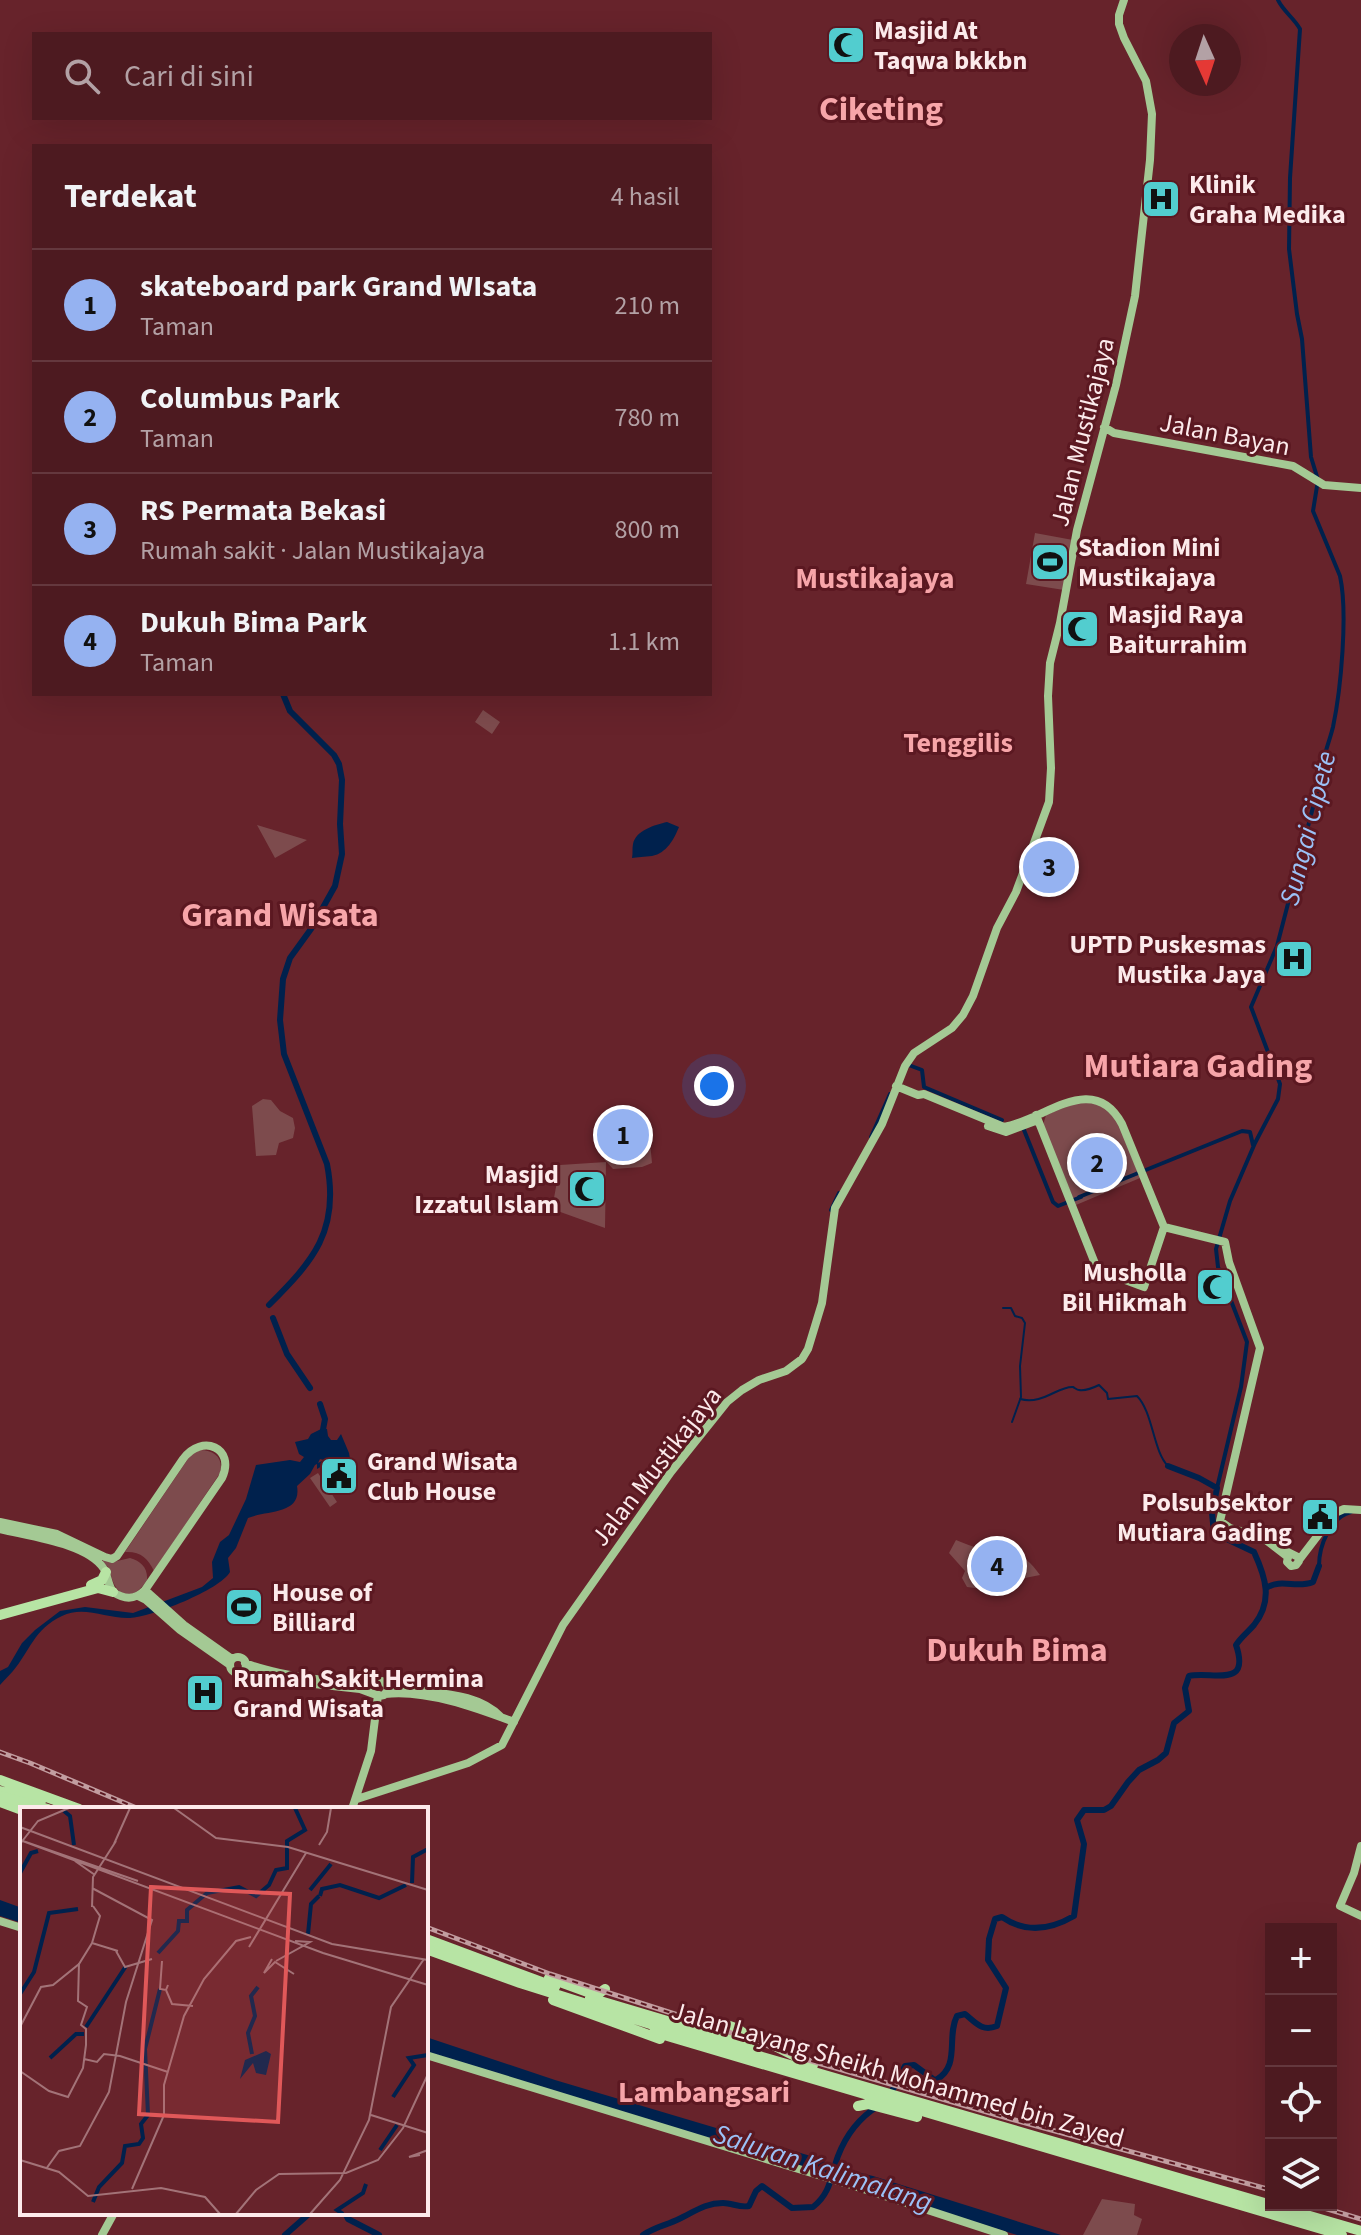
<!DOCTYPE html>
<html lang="id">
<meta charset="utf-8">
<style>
body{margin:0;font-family:"Source Sans 3",sans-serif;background:#57272d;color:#f1f3f6}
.controls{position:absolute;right:24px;bottom:24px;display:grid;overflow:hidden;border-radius:0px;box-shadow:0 8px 32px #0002}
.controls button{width:72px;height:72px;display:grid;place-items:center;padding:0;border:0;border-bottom:2px solid #64383e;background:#4d1a20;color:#f1f3f6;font:40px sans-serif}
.compass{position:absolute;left:1169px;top:24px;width:72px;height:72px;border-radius:50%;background:#4d1a20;box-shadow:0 8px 32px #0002;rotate:177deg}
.you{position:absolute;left:714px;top:1086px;width:28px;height:28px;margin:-20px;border:6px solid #fff;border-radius:50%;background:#1a73e8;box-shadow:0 0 0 12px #1a73e833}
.badge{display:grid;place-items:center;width:52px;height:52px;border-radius:50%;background:#95b2f1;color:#111;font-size:26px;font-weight:700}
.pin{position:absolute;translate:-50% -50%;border:4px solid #fff;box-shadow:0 2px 8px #0006}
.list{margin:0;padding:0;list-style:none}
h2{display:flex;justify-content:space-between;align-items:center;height:104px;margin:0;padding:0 32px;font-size:34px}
h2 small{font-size:26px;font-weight:400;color:#b3a1a5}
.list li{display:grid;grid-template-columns:52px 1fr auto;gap:24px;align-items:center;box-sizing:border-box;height:112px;padding:0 32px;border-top:2px solid #64383e}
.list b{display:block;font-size:30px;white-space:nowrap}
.list p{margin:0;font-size:26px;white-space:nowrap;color:#b3a1a5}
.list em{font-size:26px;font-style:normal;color:#b3a1a5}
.icon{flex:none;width:44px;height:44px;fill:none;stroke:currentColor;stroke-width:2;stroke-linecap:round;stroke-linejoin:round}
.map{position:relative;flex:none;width:1361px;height:2235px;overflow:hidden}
.search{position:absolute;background:#4d1a20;box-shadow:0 8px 32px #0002;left:32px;top:32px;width:680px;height:88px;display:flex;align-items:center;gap:20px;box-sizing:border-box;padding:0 28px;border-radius:0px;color:#b3a1a5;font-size:30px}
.panel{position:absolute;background:#4d1a20;box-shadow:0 8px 32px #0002;left:32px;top:144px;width:680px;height:552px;border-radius:0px}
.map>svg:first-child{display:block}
.green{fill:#7d4b4d}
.water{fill:#00214d}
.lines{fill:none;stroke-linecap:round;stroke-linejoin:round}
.stream{stroke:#00214d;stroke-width:2}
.canal{stroke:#00214d;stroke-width:4}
.river{stroke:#00214d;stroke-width:6}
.major{stroke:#a4c994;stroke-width:8}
.highway{stroke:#b7e4a4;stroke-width:10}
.rail-casing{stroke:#c29da0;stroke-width:5}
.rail{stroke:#5b1821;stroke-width:2;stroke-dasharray:6;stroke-linecap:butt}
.highway-bridge{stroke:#b7e4a4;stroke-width:10}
.labels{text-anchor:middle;stroke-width:6;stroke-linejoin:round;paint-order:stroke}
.poi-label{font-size:26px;font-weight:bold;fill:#fceaeb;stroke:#5b1821;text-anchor:start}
.street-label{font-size:26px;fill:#fceaeb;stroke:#5b1821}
.neighbourhood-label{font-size:28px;font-weight:bold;fill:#f7a5a9;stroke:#5b1821}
.water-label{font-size:28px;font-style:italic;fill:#9bc1f6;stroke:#5b1821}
.quarter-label{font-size:30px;font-weight:bold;fill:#f7a5a9;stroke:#5b1821}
.district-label{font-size:34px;font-weight:bold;fill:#f7a5a9;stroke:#5b1821}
.inset-river{fill:none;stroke:#00214d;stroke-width:4}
.inset-road{fill:none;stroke:#a37378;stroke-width:2}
.view{fill:#e05859;fill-opacity:0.15;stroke:#e05859;stroke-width:4}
.inset-edge{fill:none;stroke:#fceaeb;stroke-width:4}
</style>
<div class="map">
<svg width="1361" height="2235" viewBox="0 0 1361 2235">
<rect width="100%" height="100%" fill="#67232b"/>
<!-- green -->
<path class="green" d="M1035,533L1073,540L1064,590L1026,584Z
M483,710L500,722L492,734L475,722Z
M257,825L307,840L275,858Z
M263,1099L271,1100L280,1111L293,1118L295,1128L293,1138L279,1143L276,1155L256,1156L252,1106Z
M1076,1103H1101L1117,1119L1140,1178L1076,1205L1043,1125L1046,1115Z
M617,1107L639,1127L650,1142L652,1163L642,1167L613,1169L604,1159L600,1117Z
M606,1162L605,1228L552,1209L560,1165Z
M200,1450C215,1450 224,1459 220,1473L154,1571C148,1558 140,1551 125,1552L190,1456Z
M318,1473L337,1502L330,1507L310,1478Z
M956,1540C964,1543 973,1547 982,1549C1011,1555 1020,1547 1040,1575L975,1588L967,1587L962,1578L965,1571L949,1553Z
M130,1558C141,1561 148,1568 147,1580C131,1605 113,1595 110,1569L103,1562V1560L113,1562Z
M1102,2199L1135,2204L1134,2215L1142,2219L1137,2235H1083Z"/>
<!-- water -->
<path class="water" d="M667,822L679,827C674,839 667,853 652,856C645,857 637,857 632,858C633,853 632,849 633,844C636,830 655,825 667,822Z
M321,1429H327L328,1436L331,1440H337L341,1434L349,1453L350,1459L334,1463L320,1459L318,1463L322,1461L329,1465V1468L322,1466L317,1469V1464L315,1465L310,1474L297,1486C302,1515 267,1510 248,1518L236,1548L228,1558L230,1572C220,1590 151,1617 130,1618C107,1619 84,1605 62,1616C34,1629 30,1651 13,1671C9,1676 4,1680 0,1685V1671L8,1667L22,1643L35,1630L60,1611L85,1607L133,1613L202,1587L213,1578L212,1562L220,1542L229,1535L246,1499L256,1465L290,1460L300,1462L304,1457L299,1454L295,1442L308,1439L311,1434Z
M0,1900L22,1908V1923L0,1916Z
M426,2037L555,2080L814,2157L839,2168L873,2176L1061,2235H1017L426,2053Z"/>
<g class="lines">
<!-- stream -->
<path class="stream" d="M1003,1308H1011L1015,1316L1022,1318L1025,1323L1020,1366L1021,1397L1012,1422
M1020,1399C1043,1405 1058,1386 1073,1387C1075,1388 1077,1390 1079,1390C1086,1391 1093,1388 1099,1385L1107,1393L1108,1399L1137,1396C1153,1412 1153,1451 1168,1466"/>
<!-- canal -->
<path class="canal" d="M906,1064L922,1070L924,1087L1002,1120
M1024,1130L1053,1202L1058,1206L1081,1197
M871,1137L890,1094
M1079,1197L1242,1131L1250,1132L1253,1145
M831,1210L839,1193
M1217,1488L1241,1387L1247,1342L1218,1267L1216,1249L1230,1201L1255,1143L1278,1099L1280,1084L1251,1007L1277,946L1318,788C1319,766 1328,747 1333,727C1341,689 1348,613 1340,576L1313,511L1318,480L1311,457L1302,339L1297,314L1289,249L1290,178L1300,29C1294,18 1283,11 1278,0
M1319,1566C1319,1546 1330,1517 1351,1512"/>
<!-- river -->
<path class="river" d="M269,1305C313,1261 340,1231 327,1164L284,1054L280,1020L283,979L290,958L311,929L335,886L342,854L340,824L342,780L339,764L334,755L290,711L283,694
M273,1318L287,1354L310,1388
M320,1404L325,1419L322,1435
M1266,1588C1282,1578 1296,1589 1313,1582L1319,1566
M889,2097L905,2066L914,2065L933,2079L936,2080C961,2066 946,2037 957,2016L965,2014C976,2023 982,2032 997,2026L1006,1988L988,1960L989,1939L995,1919L1002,1917C1025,1933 1050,1930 1074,1916L1084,1844L1077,1820L1084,1810H1104L1111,1806L1128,1782L1139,1770L1158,1760L1166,1753L1174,1723L1189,1711L1185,1688L1189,1676C1212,1671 1251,1689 1236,1645C1241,1637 1248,1632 1254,1625C1273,1601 1266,1578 1254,1552L1214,1533L1212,1513L1217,1488L1199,1478L1168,1466
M345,2213L348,2219L379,2235
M285,2235L310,2213
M643,2235C655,2227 667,2225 679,2219C694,2212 705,2203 723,2203C732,2203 740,2208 749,2206L756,2191L762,2186L792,2208L813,2207C831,2193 831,2175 838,2156C846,2135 859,2118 878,2106"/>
<!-- major -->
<path class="major" d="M1104,427L1114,433L1293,466L1324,485L1361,488
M896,1086L918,1095L924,1094L1004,1127C1045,1120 1093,1070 1122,1124L1164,1227
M1036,1115L1096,1266L1101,1271L1144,1287L1164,1227L1225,1242L1229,1262L1260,1348L1220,1521L1230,1528L1262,1537L1288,1557
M988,1126L1006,1132L1038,1120
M0,1522L57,1534L105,1557L112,1559L117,1556L183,1459C202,1433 236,1448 222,1478L145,1590C135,1600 125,1600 113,1592C108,1585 108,1576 104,1569C88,1543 27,1536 0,1529
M1286,1551L1298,1557L1299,1561L1296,1565L1291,1566L1287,1562L1288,1557L1290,1555
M1299,1560L1335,1513L1344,1509L1361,1510
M145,1590L184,1625L232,1659
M138,1596L146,1600L180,1630L230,1665
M230 1665a8 8 0 1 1 16 0a8 8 0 1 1-16 0Z
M243,1671L287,1681L360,1689L379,1696L384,1695L388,1690L387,1685L382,1681C352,1687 275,1675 245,1663
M386,1684C421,1695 474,1688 501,1717
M385,1694C425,1689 477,1708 514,1722
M357,1799L468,1763L502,1745L563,1625L671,1472L727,1402L742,1390L759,1380L786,1371L802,1359L808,1349L822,1303L835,1208L882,1124L905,1066L914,1053L952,1028L963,1015L973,996L997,928L1016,892L1049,802L1051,768L1048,696L1050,663L1060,623L1077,530L1116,385L1135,296L1150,160L1152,114L1146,81L1124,38L1119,24V15L1124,0
M352,1809L371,1751L378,1695
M1361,1846L1354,1873L1340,1906L1361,1916
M0,1921L22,1928
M426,2055L851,2185L1004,2235
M102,2235L114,2213"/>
<!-- highway -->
<path class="highway" d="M91,1585L102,1580L106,1572
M0,1615L98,1588L113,1592
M0,1780L79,1809
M0,1791L41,1801
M0,1802L22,1810
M426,1939L555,1987
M426,1949L520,1983L666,2029L1361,2231
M549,1978L593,1994H598L605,1989
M590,1998L758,2048
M553,2000L660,2039
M724,2024L738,2029L748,2037L769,2043L813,2065
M654,2032L1342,2235
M858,2106L868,2104L917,2117"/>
<!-- rail casing -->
<g class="rail-casing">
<path id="rail" d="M0,1752L30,1763L139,1809
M426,1927L550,1974L709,2025L808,2060L1011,2119L1271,2190
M1314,2205L1361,2219"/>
</g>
<!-- rail -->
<use href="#rail" class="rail"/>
<!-- highway-bridge -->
<path class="highway-bridge" d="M0,1796L48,1809"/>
</g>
<!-- icons -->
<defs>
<g id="mosque-square" transform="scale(2)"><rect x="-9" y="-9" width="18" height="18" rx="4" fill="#52cdcf" stroke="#5b1821"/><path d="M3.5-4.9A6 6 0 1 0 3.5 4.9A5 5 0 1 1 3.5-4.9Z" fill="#111"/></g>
<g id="hospital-square" transform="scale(2)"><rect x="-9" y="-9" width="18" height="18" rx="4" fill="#52cdcf" stroke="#5b1821"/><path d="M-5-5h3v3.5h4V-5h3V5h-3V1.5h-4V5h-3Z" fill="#111"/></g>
<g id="stadium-square" transform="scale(2)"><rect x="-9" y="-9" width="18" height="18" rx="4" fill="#52cdcf" stroke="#5b1821"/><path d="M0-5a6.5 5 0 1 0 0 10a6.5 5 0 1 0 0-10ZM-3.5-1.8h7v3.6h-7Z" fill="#111"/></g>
<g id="civic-square" transform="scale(2)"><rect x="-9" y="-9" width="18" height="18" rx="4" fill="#52cdcf" stroke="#5b1821"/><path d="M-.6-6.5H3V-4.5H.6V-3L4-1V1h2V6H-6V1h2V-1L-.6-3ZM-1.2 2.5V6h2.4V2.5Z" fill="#111"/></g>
</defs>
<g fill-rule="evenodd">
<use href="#mosque-square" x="846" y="45"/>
<use href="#hospital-square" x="1161" y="199"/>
<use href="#stadium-square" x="1050" y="562"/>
<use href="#mosque-square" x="1080" y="629"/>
<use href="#hospital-square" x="1294" y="959"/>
<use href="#mosque-square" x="587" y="1189"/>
<use href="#mosque-square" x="1215" y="1287"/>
<use href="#civic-square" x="339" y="1476"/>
<use href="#civic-square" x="1320" y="1517"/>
<use href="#stadium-square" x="244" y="1607"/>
<use href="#hospital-square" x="205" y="1693"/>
</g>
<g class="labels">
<!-- poi labels -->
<g class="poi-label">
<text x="874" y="39">Masjid At<tspan x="874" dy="30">Taqwa bkkbn</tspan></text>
<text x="1189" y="193">Klinik<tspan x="1189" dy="30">Graha Medika</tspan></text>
<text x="1078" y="556">Stadion Mini<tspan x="1078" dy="30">Mustikajaya</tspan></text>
<text x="1108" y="623">Masjid Raya<tspan x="1108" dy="30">Baiturrahim</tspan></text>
<text x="1266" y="953" text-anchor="end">UPTD Puskesmas<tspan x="1266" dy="30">Mustika Jaya</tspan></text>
<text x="559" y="1183" text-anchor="end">Masjid<tspan x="559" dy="30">Izzatul Islam</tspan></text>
<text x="1187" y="1281" text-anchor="end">Musholla<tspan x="1187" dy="30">Bil Hikmah</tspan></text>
<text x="367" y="1470">Grand Wisata<tspan x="367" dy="30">Club House</tspan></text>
<text x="1292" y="1511" text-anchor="end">Polsubsektor<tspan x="1292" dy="30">Mutiara Gading</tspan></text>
<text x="272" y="1601">House of<tspan x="272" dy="30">Billiard</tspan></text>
<text x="233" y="1687">Rumah Sakit Hermina<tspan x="233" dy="30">Grand Wisata</tspan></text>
</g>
<!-- street labels -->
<g class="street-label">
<text transform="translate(1082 432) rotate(-76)" y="9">Jalan Mustikajaya</text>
<text transform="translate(1225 434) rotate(11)" y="9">Jalan Bayan</text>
<text transform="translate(656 1466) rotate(-52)" y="9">Jalan Mustikajaya</text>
<text transform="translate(898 2074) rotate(16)" y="9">Jalan Layang Sheikh Mohammed bin Zayed</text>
</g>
<!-- neighbourhood labels -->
<g class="neighbourhood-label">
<text x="958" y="752">Tenggilis</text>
</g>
<!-- water labels -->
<g class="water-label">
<text transform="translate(1307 828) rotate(-76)" y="10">Sungai Cipete</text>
<text transform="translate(823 2167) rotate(18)" y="10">Saluran Kalimalang</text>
</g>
<!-- quarter labels -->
<g class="quarter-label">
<text x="875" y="588">Mustikajaya</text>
<text x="704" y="2102">Lambangsari</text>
</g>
<!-- district labels -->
<g class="district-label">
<text x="881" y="120">Ciketing</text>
<text x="280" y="926">Grand Wisata</text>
<text x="1198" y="1077">Mutiara Gading</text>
<text x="1017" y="1661">Dukuh Bima</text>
</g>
</g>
<!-- overview -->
<g transform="translate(20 1807)">
<rect width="408" height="408" fill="#67232b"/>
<path d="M246,244L251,247L246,268L236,266L233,256L220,272L225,253Z" fill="#00214d"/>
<path class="inset-river" d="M44,4L50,9L54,38M0,66L11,46L18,44M392,76L393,50L408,42M290,83L311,57M300,89L302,82L320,78L359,91L386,78M288,127L291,97L299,89M138,146L158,124L159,114H167V103L187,86L219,80L236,89L249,78L256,63L267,61V34L285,23L275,1M0,187L14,165L29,106L58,102M66,220L106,159M232,247L228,226L235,209L231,189L238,180M30,251L56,227H64M373,290L394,258L389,251L408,248M360,343L377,318M73,395L79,380L102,356L105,339L119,337L123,331L121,317L128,308L125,242L140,182M323,407L317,403L343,386L346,377"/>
<path class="inset-road" d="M154,1L196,31L268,40L408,83M0,20L312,137L408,153M0,33L303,146L408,178M0,33L118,74M0,37L18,14L49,1M94,37L110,1M299,38L307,25L311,1M55,54L75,68M72,100L73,70L96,34M72,136L98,144M229,140L286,46M96,144L105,160L132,152M252,152L244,166L255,155L274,167M142,154L140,182L146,183L148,178M256,154L290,135L275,134M146,183L152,197L173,199M0,220L21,180L33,178L59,157L72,136L80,109L73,99M64,252L77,255L84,247L100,249L148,265M0,264L29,284L48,290L63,261L66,238V222L61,218L67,200L58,194L59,156M351,308L408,326M400,348L389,350L408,343M0,353L39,365L68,389L141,381L185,390L200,407M26,362L39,344L60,339L89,285L106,195L132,113L72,81M112,382L144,308V278L164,209L184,172L216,134L231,130M216,407L236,383L259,367L326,366L358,353L383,321L408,267M290,407L320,373L349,313L371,200L404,152"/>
<path class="view" d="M131,80L270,87L258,315L119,307Z"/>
<rect width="408" height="408" class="inset-edge"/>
</g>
</svg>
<div class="controls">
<button>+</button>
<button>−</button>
<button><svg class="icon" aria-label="locate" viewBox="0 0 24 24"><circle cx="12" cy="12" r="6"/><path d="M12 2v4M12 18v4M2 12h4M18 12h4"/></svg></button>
<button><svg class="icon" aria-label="layers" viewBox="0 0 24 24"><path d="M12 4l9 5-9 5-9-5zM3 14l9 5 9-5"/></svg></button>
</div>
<svg class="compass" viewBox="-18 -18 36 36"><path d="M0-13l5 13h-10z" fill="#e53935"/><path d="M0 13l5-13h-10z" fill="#b3a1a5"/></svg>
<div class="you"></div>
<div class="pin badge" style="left:623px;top:1135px">1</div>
<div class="pin badge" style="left:1097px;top:1163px">2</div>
<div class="pin badge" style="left:1049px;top:867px">3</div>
<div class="pin badge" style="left:997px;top:1566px">4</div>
<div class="search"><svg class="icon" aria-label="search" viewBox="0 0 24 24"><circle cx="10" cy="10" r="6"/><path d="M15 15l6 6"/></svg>Cari di sini</div>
<section class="panel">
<h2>Terdekat<small>4 hasil</small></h2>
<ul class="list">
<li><span class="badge">1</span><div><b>skateboard park Grand WIsata</b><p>Taman</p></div><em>210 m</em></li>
<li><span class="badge">2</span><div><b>Columbus Park</b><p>Taman</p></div><em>780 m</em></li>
<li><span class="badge">3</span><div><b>RS Permata Bekasi</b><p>Rumah sakit · Jalan Mustikajaya</p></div><em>800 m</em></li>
<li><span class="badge">4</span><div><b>Dukuh Bima Park</b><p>Taman</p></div><em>1.1 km</em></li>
</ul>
</section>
</div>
